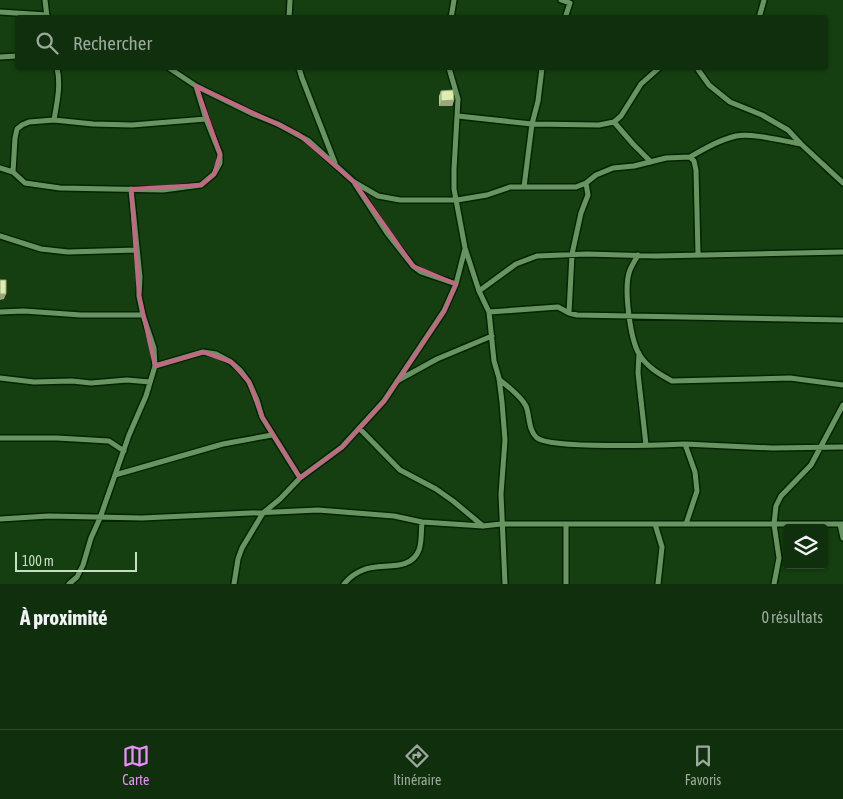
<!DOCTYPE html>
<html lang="fr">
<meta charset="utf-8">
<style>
body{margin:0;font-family:"Asap Condensed",sans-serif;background:#1e3b1a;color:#f1f3f6}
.controls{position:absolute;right:15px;bottom:15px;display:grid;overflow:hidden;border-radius:5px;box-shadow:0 1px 4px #0004}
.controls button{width:45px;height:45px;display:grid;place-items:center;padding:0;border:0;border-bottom:1px solid #304a2d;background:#102f0c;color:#f1f3f6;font:25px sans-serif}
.scale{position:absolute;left:15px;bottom:12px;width:122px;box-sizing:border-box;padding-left:5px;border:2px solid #c7dec4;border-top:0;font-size:14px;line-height:18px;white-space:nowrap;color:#c7dec4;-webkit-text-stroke:4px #153f10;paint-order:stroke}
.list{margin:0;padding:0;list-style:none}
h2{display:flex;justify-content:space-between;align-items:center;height:65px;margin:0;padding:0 20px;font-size:21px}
h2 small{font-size:16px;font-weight:400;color:#9ca99d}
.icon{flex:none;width:28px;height:28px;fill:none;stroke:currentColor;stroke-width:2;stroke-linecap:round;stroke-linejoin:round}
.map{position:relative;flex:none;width:843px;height:584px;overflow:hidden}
.search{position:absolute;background:#102f0c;box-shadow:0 1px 4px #0004;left:15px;right:15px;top:15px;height:55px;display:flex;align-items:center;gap:12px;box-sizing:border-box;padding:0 18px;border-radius:5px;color:#9ca99d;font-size:19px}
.sheet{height:145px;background:#102f0c}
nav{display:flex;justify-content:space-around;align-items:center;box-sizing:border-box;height:70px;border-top:1px solid #304a2d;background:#102f0c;font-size:14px;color:#9ca99d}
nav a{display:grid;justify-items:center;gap:2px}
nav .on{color:#eb8dfb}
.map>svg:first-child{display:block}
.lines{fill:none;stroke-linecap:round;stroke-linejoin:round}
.street-casing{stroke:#042302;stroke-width:8}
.street{stroke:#689462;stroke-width:5}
.wall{fill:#bccc97}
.shaded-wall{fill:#99a67b}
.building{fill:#dbedb0;stroke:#99a67b}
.marked{fill:none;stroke:#c46785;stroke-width:4;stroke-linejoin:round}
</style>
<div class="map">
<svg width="843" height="584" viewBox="0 0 843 584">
<rect width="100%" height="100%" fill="#153f10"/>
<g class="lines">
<!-- street casing -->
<g class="street-casing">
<path id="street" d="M45,0L47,17
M561,0L570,3L565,18
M0,12L47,15
M289,18L290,0
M451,18L454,0
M759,18L764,0
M0,57L18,56
M169,68L196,86L253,114L278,124L309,141L354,182L378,196L400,200H457L487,195L510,187H524L532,124L538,101L542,68
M299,68L302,78L335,163
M449,68L458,99L454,169V189L465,248L479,291L489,312L494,361L499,378L502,402L505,440L501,494L505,584
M697,68L709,85L730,102L762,115L788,130L801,144L843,183
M458,116L532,124L599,125L614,122L621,116L641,84L659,68
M54,120C57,102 61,85 57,68
M614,122L633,144L651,162
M690,157C704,149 719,140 736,136C754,133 782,141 801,144
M0,168L13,172L25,183L60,188L163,190L201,185L214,174L220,163V154L206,119L196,86
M13,172L15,138L17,129L22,125L29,122L54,120L93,124L132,125L206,119
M355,184L387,233L413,266L421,272L456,284
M524,187H576L586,183L596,175L613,168L634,166L666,158L690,157L694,161L696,170L698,254
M0,236L41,249L68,252L137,250
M638,255C635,261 631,266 629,273C624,290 630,338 639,354C647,367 659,374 672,381L790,378L843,385
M479,291L516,264L537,256L587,254L656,256L843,252
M0,312L24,311L81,315H143
M489,312L558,307L569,313L577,315L843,320
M569,313L572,254L581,213L588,195L586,183
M639,353L638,373L646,445
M155,366L203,352L216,354L231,362L240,370L249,382L257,400L262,417L300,478
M0,378L34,382L72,381L91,383L127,380L150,382
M499,379C508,387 520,395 526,406C530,416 528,430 537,438C552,449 661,445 685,444L695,472L697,491L686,524
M397,381L437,359L492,336
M359,428L400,470L436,489L453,501L483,526
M0,438H57L109,441L124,451
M685,444L772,448L843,447
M115,475L223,444L272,435
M0,519L49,516L142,518L318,510L394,516L422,522L483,526L501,524H843
M655,524L662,547L658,584
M840,524L843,538
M69,584L77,577L83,565L91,538L100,518L129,435L146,396L155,366L154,348L143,315L139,296L140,277L131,189
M234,584L238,559L242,548L263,513L280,499L300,478L342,447L384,401L444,311L456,284L465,249
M344,584C349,578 355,573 363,570C381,562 410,573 419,550C422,542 421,531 422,522
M566,584V524
M774,584L779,558L774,524L776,506L781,496L811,465L843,405"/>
</g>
<!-- street -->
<use href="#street" class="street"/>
</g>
<!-- wall -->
<path class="wall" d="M441,91L454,100L452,106H439V96Z"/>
<!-- shaded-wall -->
<path class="shaded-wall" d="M454,100L452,106H439L441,101Z
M0,294H6L4,299L0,300Z"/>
<!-- building -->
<path class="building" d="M453,90L454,100L441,101V91Z
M0,280H6V294H0Z"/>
<!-- marked area -->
<path class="marked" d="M196,86L298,134L354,182L413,266L456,284L444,311L384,401L342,447L300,478L262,417L249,382L231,362L203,352L155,366L139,296L131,189L201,185L214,174L220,154Z"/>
</svg>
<div class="controls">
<button><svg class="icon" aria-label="layers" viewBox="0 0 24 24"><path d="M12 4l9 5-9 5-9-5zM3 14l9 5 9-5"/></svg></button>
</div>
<div class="scale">100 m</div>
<div class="search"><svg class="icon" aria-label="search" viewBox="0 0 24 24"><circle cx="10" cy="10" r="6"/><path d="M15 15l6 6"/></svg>Rechercher</div>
</div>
<section class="sheet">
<h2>À proximité<small>0 résultats</small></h2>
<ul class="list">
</ul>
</section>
<nav>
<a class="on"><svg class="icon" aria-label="map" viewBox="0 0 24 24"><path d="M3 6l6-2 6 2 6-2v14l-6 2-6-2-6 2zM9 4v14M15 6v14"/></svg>Carte</a>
<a><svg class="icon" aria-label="directions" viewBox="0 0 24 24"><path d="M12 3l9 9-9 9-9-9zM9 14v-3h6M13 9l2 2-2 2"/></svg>Itinéraire</a>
<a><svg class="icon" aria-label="saved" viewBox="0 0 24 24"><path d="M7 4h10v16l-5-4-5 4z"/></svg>Favoris</a>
</nav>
